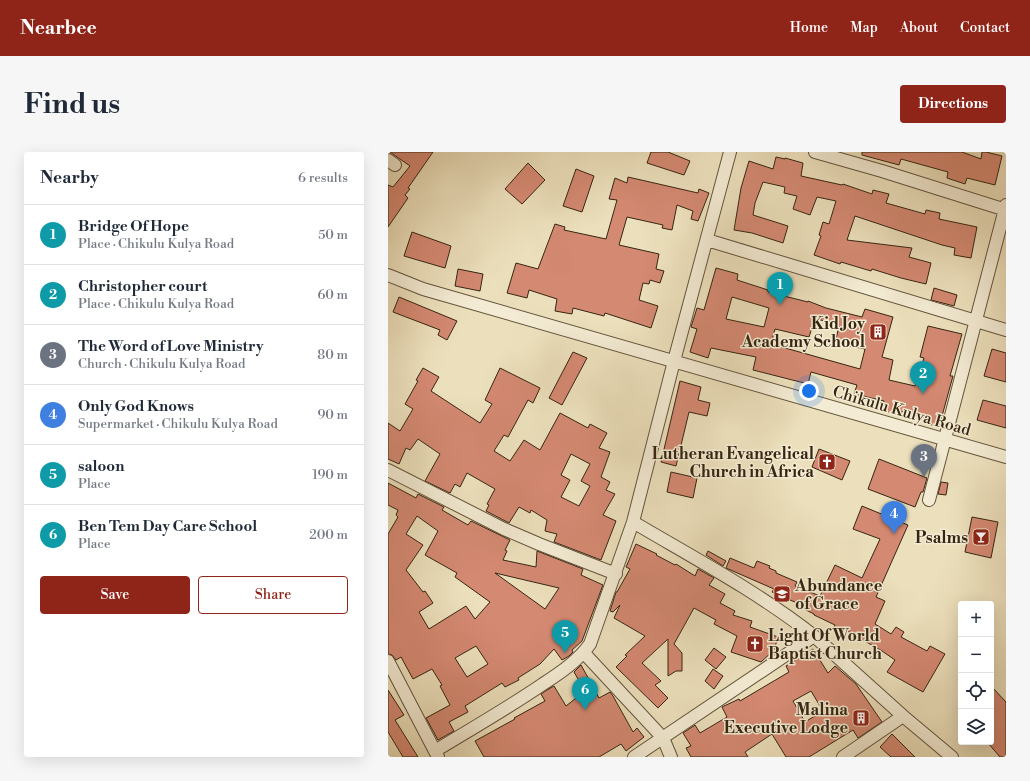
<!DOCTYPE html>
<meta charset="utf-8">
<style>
body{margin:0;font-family:"Libre Bodoni",serif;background:#f6f6f7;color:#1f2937}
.controls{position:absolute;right:12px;bottom:12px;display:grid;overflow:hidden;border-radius:4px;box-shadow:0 4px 16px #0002}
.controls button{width:36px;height:36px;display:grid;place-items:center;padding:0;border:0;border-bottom:1px solid #e0e1e3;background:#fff;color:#1f2937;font:20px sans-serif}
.you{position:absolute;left:421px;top:239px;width:14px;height:14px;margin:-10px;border:3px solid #fff;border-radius:50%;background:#1a73e8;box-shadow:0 0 0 6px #1a73e833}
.badge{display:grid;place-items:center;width:26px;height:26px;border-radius:50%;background:#8f2418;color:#fff;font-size:13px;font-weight:700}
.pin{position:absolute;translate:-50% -33px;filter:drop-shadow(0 1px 2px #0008)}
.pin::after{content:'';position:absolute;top:21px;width:14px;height:12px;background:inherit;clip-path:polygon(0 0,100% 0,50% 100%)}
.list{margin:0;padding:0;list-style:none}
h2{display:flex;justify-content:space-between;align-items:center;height:52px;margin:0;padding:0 16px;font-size:17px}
h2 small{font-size:13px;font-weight:400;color:#747a83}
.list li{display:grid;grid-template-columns:26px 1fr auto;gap:12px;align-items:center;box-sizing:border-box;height:60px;padding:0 16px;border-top:1px solid #e0e1e3}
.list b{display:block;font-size:15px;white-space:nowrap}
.list p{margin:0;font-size:13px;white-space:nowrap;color:#747a83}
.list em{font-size:13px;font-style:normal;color:#747a83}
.actions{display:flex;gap:8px;padding:12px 16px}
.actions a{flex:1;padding:9px 0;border:1px solid #8f2418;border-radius:4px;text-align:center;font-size:14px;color:#8f2418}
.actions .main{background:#8f2418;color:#fff}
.icon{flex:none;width:22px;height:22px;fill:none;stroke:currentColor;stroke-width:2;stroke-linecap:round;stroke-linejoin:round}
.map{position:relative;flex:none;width:618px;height:605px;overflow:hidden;border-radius:4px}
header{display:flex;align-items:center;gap:24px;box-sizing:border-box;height:56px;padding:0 20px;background:#8f2418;color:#fff}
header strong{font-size:19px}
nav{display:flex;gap:22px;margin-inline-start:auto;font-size:14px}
.intro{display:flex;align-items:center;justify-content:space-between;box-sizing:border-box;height:96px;padding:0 24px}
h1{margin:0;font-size:28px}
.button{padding:10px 18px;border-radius:4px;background:#8f2418;color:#fff;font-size:14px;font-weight:700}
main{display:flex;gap:24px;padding:0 24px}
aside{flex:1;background:#fff;border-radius:4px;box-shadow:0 4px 16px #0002}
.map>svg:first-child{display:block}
.building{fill:#d48972;stroke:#352511;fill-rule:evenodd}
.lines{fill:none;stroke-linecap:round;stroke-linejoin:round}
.minor-casing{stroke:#63543c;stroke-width:14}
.minor{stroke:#f3ebd3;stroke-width:12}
.labels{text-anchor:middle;stroke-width:3;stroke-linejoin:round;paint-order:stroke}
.poi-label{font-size:16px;font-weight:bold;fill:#352511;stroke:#f3ebd3;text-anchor:end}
.street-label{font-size:16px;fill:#352511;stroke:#f3ebd3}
</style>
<header>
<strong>Nearbee</strong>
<nav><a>Home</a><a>Map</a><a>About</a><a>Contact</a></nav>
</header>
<div class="intro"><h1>Find us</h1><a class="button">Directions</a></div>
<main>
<aside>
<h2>Nearby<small>6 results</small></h2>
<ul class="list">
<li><span class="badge" style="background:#0f9aa8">1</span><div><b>Bridge Of Hope</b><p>Place · Chikulu Kulya Road</p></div><em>50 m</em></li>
<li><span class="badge" style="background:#0f9aa8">2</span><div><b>Christopher court</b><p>Place · Chikulu Kulya Road</p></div><em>60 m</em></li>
<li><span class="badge" style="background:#6b7280">3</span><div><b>The Word of Love Ministry</b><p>Church · Chikulu Kulya Road</p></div><em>80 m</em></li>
<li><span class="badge" style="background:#3f7fe0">4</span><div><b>Only God Knows</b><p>Supermarket · Chikulu Kulya Road</p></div><em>90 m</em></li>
<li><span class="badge" style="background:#0f9aa8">5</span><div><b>saloon</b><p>Place</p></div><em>190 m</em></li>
<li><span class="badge" style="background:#0f9aa8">6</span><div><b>Ben Tem Day Care School</b><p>Place</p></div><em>200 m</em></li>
</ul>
<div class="actions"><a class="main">Save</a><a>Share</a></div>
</aside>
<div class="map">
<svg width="618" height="605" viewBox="0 0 618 605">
<rect width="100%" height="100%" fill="#ece0bc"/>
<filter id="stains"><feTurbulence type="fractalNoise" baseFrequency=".005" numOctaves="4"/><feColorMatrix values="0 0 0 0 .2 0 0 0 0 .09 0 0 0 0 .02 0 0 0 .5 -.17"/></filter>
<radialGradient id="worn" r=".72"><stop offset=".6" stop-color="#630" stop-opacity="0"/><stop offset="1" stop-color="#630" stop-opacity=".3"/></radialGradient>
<!-- building -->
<path class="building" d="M2,0H45L20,36L22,37L17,43L20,46L0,75V33L5,35L22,14Z
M263,0H280L302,9L296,23L259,11Z
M474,0H574L593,7L594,0H598L614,4L607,33L579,26L577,32L559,26L560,20L513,7L511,13L474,3Z
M388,5L397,7V6L415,11L413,24L454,33L455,32L484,42L485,38L501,42L498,51L537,62L538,58L552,61L551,67L589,75L583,106L566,103L567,96L554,93L467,64L459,88L524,96L521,105L543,111L538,132L513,126L484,117L483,119L453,110L452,112L426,103L433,84L431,83L435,70L441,72L448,49L429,45L422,63L405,57L409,44L396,41L397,35L375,30L367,51L365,63L400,74L395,91L364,81L346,78L353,36L361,9L385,17Z
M140,11L157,28L134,52L117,37Z
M188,17L206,24L194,60L175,54Z
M240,25L310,41L311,37L321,41L310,69L303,67L305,59L289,53L284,78L274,76L275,73L239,65L231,93L271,102L268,117L276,119L272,131L262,128L261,132L255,131L251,148L270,154L263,176L217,161L216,164L185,156L184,162L167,159L169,147L141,138L139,146L119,141L128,111L150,117L167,72L177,75L176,78L218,87L229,48L221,47L227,26L239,31Z
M24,80L63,94L57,116L16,104Z
M328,116L350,122L349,128L380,138V140L420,150V149L438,156L474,165L477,157L505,165L494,205L505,208L501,228L527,234L536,206L532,205L540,174L574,182L562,224H565L551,275L541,272L542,267L514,259L513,263L493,258L496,249L466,242L469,233L423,220L420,232L365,218L368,205L323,196L320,206L302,200L309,177L303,175L309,156L316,158ZM344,145L381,156L376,175L338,167ZM427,166L451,174L447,191L477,197L472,217L383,192L387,177L421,185Z
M70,117L95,122L92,139L67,134Z
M546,136L569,143L566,154L543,148Z
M11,145L69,169L59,188L50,183L52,178L5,160Z
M604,197L618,201V230L596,224Z
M185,200L199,206L174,253L161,246Z
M35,216L51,225L43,239L92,271L104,252L97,248L112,216L152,236L145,251L140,248L120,285L116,283L106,299L122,309L136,288L152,298L172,261L200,276L202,272L219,281L211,296L222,300L213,325L222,330L218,338L227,342L215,363L228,369L213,408L166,390L169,382L157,379L159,368L143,358L142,361L131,355L121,371L98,359L101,353L99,352L107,337L79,321L72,335L67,332L62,341L37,329L52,302L30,287L22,298L18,296L11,312L0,307V271L12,279L25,257L17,252L30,229L28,228ZM183,302L202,312L193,329L202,334L191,354L173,345L182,328L173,323Z
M292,229L313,235L310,248L322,251L319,264L301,260L288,314L273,310Z
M595,248L618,254V276L589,268Z
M431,297L462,309L454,328L424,315Z
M491,307L539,326L535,340H533L527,355L480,337Z
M283,320L309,326L305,346L279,340Z
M553,330L560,331L558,343L550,342Z
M0,331L28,346L30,342L56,355L54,358L80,373L83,369L122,388L117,398L119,399L115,408L148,415L149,399L195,417L193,423L215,433L194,489L184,498L185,500L181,504L174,508L166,497L152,512L130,526L131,528L117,535L114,531L77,554L80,560L61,570L66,579L50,588L38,566L62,553L52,534L54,533L44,517L25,527L13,505L8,508L4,503L0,502V382L10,365L8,363L10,358L0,353ZM29,364L50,379L37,403L69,421L67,425L102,450L87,467L78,454L41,477L31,460L45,451L37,439L35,440L18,418L35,393L18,382ZM107,421L171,436L157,457ZM88,494L100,512L79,525L67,506Z
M474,354L520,373L488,445L497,449L487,472L503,482L508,475L516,480L513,485L539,499L542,494L557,502L535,540L499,520L507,508L494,499L456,477L453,483L445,478L447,473L426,463V462L408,453L409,451L384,440L386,437L338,416L342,406L366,416L369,409L382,414L381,416L388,419V421L409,430L407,434L432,444L447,413L474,426L492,387L465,377Z
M584,365L610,370L603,406L577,400Z
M248,392L269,402L268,403L287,413L288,412L307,424L310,417L326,426L321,433L337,442L332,451L347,459L345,463L364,469L362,475L390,485L386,498L373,510L343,500L349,484L326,472L328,468L306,456L286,492L294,501V519H288L280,524V487L254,511L273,529L267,533L280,546L270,556L228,515L239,504L237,503L257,484L226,466L232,453L225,460L222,459L228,440H229L242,417L238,415Z
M320,399L338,409L335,414L318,403Z
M326,496L338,505L328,517L317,508Z
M425,497L440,521L447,514L468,532L494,570L470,586L465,578L421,605H398L384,582L357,600L360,605H303L298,596L303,594L295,581L307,573L312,581L339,565L334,555L351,547L352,549L401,520L398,514ZM423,539L435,559L417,570L405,549Z
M193,513L204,533L207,530L205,535L211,546L222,540L225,544L245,580L249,576L256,585L238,599L233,592L211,605H96L87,589L127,567L126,566L157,549L153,542L159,538L166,534L178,554L197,539L186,520Z
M325,517L335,524L326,537L317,529Z
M603,534L618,550V605H612L600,591L603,590Z
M0,538L16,563L7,568L30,605H15L0,580Z
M504,582L527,605H503L492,595Z"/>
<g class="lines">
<!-- minor casing -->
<g class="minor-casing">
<path id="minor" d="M427,0L494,19L618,58
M0,8L7,13
M319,88L618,178
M0,123L35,137L618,305
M0,318L116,377L151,392L228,422
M541,348L618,53
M245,370C306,406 370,440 426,484L515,564L564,605
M196,501L275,586L283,605
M0,509L50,605
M47,599C83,577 120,556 155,532C172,521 190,509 202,492L245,370L286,209L342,0
M246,605L426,484
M455,605L515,564"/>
</g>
<!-- minor -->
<use href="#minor" class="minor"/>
</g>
<!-- icons -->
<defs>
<g id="building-square" transform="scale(0.9)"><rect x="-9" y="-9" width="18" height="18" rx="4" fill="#8f2418" stroke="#f3ebd3"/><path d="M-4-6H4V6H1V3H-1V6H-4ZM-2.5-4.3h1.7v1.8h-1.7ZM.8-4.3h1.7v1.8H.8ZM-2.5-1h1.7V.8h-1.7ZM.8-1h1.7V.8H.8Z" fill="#fff"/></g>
<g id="church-square" transform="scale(0.9)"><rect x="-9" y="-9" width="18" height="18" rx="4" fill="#8f2418" stroke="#f3ebd3"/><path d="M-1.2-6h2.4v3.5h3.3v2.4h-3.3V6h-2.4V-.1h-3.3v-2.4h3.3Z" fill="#fff"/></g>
<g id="bar-square" transform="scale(0.9)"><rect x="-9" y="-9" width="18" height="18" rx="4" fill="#8f2418" stroke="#f3ebd3"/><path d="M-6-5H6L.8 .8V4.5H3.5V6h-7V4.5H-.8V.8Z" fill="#fff"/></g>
<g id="school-square" transform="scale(0.9)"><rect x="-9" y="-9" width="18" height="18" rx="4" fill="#8f2418" stroke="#f3ebd3"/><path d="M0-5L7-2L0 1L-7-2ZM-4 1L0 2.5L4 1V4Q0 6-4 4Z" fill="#fff"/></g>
</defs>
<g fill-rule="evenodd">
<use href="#building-square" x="490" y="180"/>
<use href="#church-square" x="439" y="310"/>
<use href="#bar-square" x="593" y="385"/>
<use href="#school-square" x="394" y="442"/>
<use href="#church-square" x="367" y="492"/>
<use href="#building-square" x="473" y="566"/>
</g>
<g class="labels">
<!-- poi labels -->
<g class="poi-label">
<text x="477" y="177">Kid Joy<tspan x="477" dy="18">Academy School</tspan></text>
<text x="426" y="307">Lutheran Evangelical<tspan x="426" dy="18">Church in Africa</tspan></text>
<text x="580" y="391">Psalms</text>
<text x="407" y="439" text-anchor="start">Abundance<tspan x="407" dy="18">of Grace</tspan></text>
<text x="380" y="489" text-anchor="start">Light Of World<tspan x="380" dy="18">Baptist Church</tspan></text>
<text x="460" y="563">Malina<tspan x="460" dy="18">Executive Lodge</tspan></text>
</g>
<!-- street labels -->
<g class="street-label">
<text transform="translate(514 258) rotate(16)" y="6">Chikulu Kulya Road</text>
</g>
</g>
<rect width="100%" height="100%" filter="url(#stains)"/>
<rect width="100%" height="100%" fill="url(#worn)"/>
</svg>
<div class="controls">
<button>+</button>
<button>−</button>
<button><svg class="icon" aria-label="locate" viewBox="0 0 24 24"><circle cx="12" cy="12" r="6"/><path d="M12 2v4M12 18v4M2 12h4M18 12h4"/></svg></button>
<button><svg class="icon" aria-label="layers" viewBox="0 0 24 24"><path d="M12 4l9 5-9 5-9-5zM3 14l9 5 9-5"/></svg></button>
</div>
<div class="you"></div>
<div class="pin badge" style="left:392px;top:153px;background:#0f9aa8">1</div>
<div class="pin badge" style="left:535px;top:242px;background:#0f9aa8">2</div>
<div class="pin badge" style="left:536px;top:325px;background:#6b7280">3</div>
<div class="pin badge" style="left:506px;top:382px;background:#3f7fe0">4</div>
<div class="pin badge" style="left:177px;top:501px;background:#0f9aa8">5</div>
<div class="pin badge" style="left:197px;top:558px;background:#0f9aa8">6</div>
</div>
</main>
